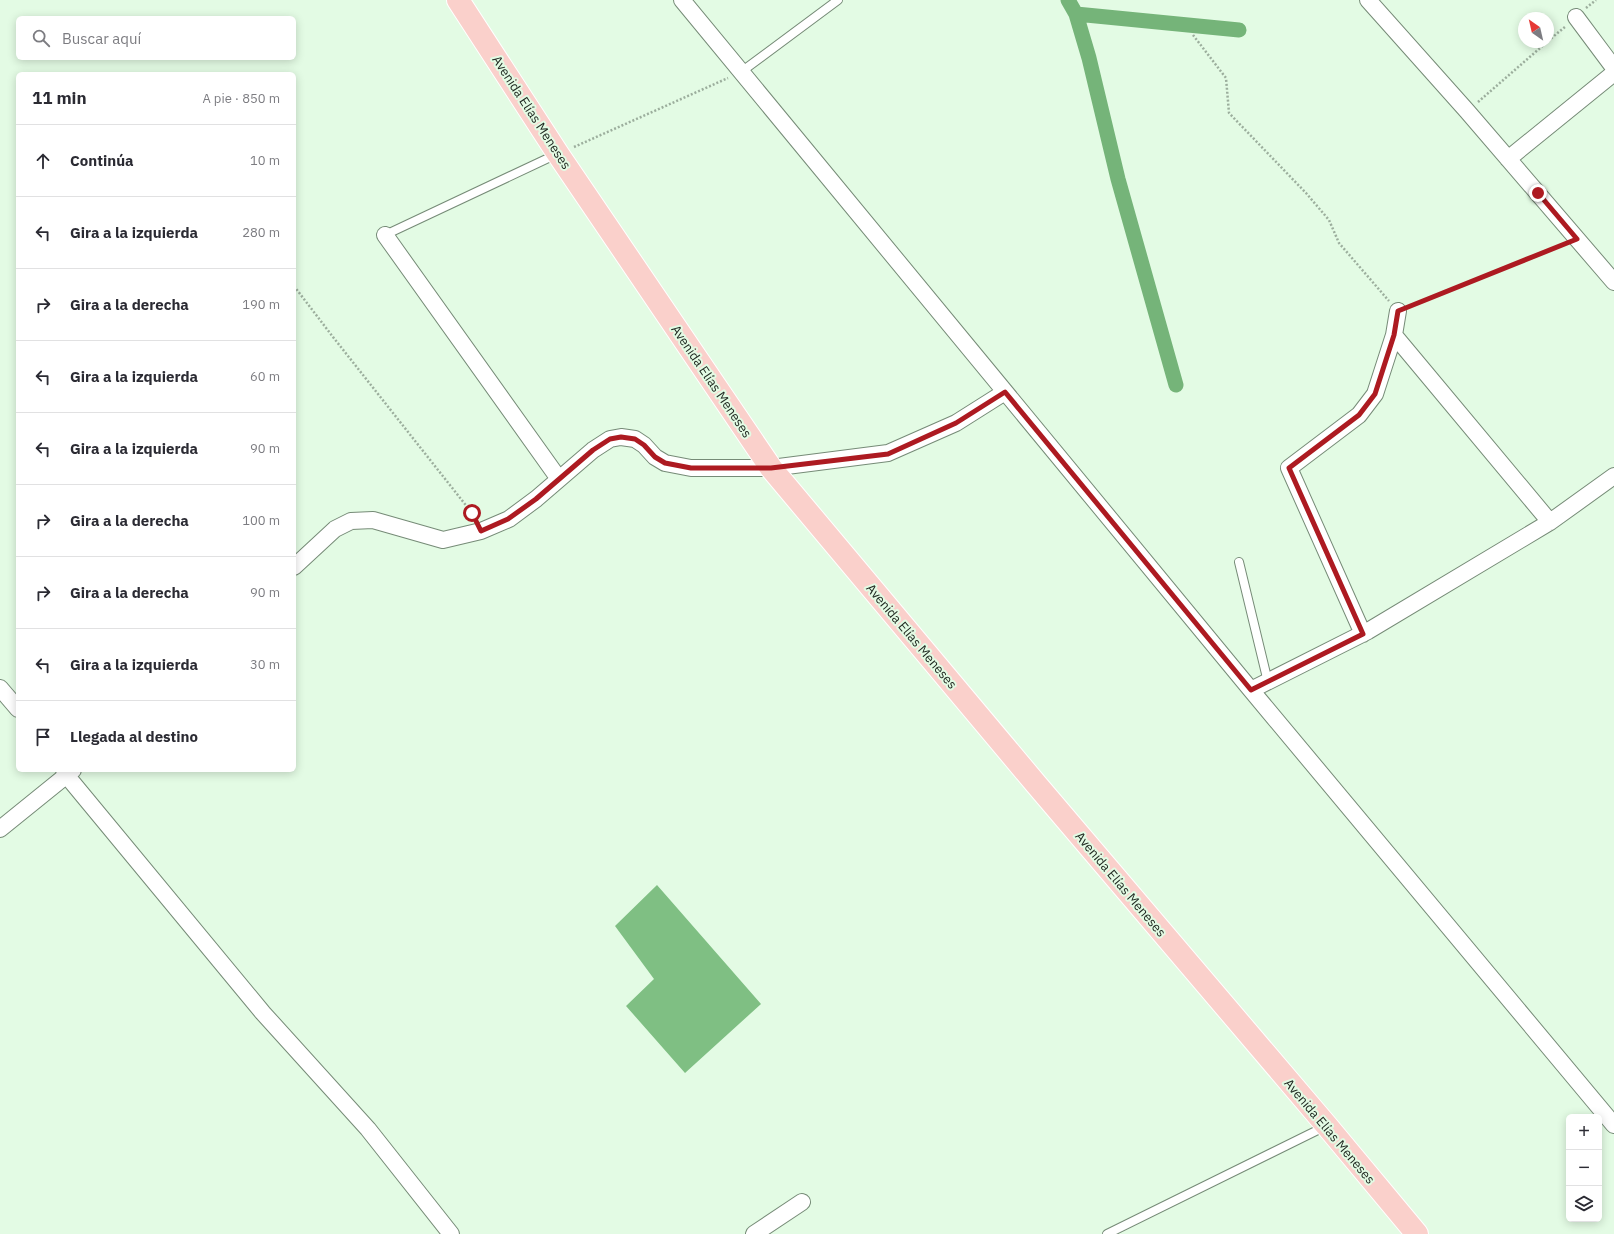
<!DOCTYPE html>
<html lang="es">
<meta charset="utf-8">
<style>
body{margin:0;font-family:"IBM Plex Sans",sans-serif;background:#f7f7f7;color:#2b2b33}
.controls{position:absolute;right:12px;bottom:12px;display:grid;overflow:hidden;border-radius:6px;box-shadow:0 2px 10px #0003}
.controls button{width:36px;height:36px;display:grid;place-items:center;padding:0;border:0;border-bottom:1px solid #e1e1e2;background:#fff;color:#2b2b33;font:20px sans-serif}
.compass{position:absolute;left:1518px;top:12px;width:36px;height:36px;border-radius:50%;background:#fff;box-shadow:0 2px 10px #0003;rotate:326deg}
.stop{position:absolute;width:12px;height:12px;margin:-9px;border:3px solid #ad1a21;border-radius:50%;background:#fff}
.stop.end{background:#ad1a21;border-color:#fff;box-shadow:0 1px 4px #0008}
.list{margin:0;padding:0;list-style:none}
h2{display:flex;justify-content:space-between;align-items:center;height:52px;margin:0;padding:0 16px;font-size:17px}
h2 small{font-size:13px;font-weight:400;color:#7c7c81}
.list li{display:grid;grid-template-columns:26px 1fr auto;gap:12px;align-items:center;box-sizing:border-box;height:72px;padding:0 16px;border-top:1px solid #e1e1e2}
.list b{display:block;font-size:15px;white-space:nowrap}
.list em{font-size:13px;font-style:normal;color:#7c7c81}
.icon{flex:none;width:22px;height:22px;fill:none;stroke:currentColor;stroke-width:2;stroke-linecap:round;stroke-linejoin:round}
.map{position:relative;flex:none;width:1614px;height:1234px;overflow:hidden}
.search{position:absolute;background:#fff;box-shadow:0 2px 10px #0003;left:16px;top:16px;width:280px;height:44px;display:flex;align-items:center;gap:10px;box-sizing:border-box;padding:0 14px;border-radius:6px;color:#7c7c81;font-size:15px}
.panel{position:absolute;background:#fff;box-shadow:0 2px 10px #0003;left:16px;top:72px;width:280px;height:700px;border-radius:6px}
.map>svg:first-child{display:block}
.forest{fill:#7fbf83}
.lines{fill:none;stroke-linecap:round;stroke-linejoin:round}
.canal{stroke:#75b479;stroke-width:15}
.service-casing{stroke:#768b77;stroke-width:10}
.minor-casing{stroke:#768b77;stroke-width:18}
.primary-casing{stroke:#fff;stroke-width:24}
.path{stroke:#9cae9d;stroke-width:2.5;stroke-dasharray:2 2;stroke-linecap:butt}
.service{stroke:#fff;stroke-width:8}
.minor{stroke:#fff;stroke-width:16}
.primary{stroke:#fad0cb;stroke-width:22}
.route{stroke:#ad1a21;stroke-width:5}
.labels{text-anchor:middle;stroke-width:4;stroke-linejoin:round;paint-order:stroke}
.street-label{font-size:13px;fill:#212a22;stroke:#e3fbe4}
</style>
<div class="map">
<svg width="1614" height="1234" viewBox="0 0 1614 1234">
<rect width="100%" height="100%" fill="#e3fbe4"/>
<!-- forest -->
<path class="forest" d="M657,885L761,1004L685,1073L626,1006L654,979L615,926Z"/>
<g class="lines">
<!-- canal -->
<path class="canal" d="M1068,0L1076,14L1089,58L1118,179L1176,385
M1076,14L1239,30"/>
<!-- service casing -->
<g class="service-casing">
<path id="service" d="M741,72L838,0
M385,235L557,154
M1239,562L1268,682
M1107,1234L1326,1126"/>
</g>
<!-- minor casing -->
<g class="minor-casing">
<path id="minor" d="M682,0L1251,690L1614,1125
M1368,0L1467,111L1614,282
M1576,17L1614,68
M1508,159L1614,73
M385,235L559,479
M1394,335L1550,522
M294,567L335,529L351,521L373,520L443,540L481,531L509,519L536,499L593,450L610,439L621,437L635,439L644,445L655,457L665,463L691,468H771L888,453L956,423L1005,392
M1363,634L1289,468L1359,415L1375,394L1394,335L1398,311
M0,688L18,709
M1251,690L1368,631L1550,522L1614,476
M64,770L67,776L263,1013L368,1129L451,1234
M0,829L73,770
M754,1234L802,1202"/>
</g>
<!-- primary casing -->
<g class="primary-casing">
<path id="primary" d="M458,0L558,154L771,468L1036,784L1327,1126L1417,1234"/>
</g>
<!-- path -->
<path class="path" d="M1586,8L1596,0
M1193,35L1226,78L1229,113L1306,193L1329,220L1339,243L1389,301
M1548,41L1566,26
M1478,102L1547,42
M574,147L728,78
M294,286L333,337L472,513L475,518
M1410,306L1564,244"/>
<!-- service -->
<use href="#service" class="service"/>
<!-- minor -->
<use href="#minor" class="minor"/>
<!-- primary -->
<use href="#primary" class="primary"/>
</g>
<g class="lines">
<!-- route -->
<path class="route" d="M472,513L481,531L508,519L536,499L593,450L610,439L621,437L635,439L644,445L655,457L665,463L691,468H771L888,454L956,423L1005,392L1251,690L1363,634L1289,468L1359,415L1375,394L1394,335L1398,311L1577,239L1538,193"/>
</g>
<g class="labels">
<!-- street labels -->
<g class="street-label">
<text transform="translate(532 112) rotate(57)" y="5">Avenida Elías Meneses</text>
<text transform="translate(712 381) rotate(56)" y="5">Avenida Elías Meneses</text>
<text transform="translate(912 636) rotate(50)" y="5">Avenida Elías Meneses</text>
<text transform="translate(1121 884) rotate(50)" y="5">Avenida Elías Meneses</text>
<text transform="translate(1330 1131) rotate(50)" y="5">Avenida Elías Meneses</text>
</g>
</g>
</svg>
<div class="controls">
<button>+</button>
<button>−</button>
<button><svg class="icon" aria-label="layers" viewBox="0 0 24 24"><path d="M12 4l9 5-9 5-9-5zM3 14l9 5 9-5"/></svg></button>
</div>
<svg class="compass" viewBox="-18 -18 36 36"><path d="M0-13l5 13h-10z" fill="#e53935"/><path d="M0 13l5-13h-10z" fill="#7c7c81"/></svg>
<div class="stop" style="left:472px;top:513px"></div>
<div class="stop end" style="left:1538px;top:193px"></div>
<div class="search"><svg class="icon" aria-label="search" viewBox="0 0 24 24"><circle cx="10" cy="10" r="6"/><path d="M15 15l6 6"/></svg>Buscar aquí</div>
<section class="panel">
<h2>11 min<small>A pie · 850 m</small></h2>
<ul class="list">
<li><svg class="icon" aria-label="ahead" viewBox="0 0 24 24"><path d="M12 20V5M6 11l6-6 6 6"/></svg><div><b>Continúa</b></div><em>10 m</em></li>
<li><svg class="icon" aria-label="left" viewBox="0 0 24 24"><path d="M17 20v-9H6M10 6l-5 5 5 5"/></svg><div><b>Gira a la izquierda</b></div><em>280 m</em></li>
<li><svg class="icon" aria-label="right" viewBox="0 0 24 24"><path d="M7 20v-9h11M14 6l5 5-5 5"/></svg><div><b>Gira a la derecha</b></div><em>190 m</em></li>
<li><svg class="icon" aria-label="left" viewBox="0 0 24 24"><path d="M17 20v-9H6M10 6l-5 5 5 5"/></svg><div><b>Gira a la izquierda</b></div><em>60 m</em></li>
<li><svg class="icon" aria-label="left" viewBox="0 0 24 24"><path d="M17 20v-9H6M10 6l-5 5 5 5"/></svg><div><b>Gira a la izquierda</b></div><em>90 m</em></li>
<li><svg class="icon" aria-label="right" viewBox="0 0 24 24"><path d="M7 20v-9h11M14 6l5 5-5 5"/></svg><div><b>Gira a la derecha</b></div><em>100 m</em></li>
<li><svg class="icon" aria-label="right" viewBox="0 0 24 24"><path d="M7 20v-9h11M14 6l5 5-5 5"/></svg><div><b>Gira a la derecha</b></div><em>90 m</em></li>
<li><svg class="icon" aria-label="left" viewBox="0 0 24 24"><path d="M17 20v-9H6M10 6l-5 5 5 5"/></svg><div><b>Gira a la izquierda</b></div><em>30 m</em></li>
<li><svg class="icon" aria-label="arrive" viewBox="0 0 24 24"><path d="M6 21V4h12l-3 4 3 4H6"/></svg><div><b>Llegada al destino</b></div></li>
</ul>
</section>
</div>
